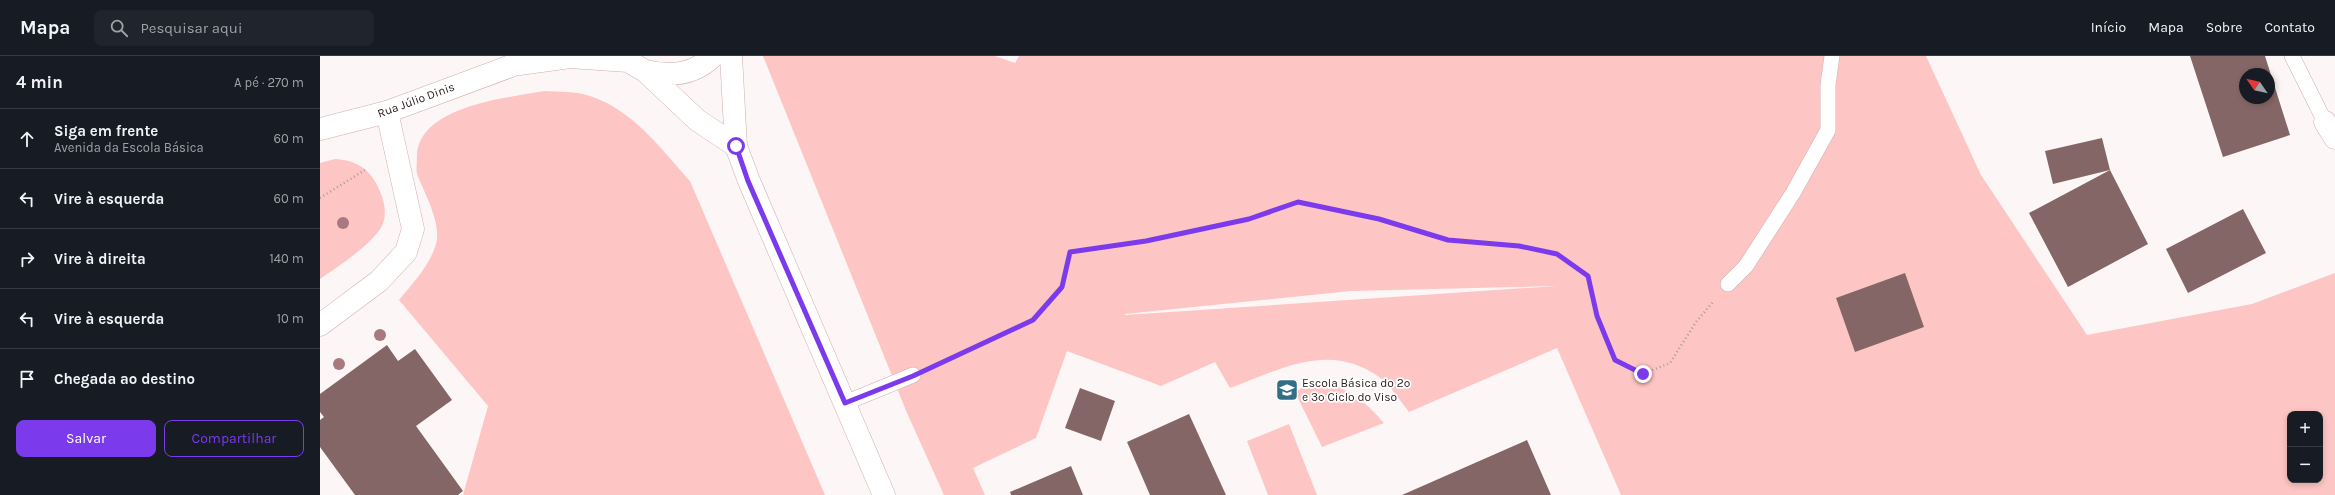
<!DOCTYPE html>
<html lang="pt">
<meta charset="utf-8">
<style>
body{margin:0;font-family:Karla,sans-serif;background:#20242c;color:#f1f3f6}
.controls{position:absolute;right:12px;bottom:12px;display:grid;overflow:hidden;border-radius:8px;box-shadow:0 2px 6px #0003}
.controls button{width:36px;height:36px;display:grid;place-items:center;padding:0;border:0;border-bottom:1px solid #363941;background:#171b24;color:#f1f3f6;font:20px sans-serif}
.compass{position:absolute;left:1919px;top:12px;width:36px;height:36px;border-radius:50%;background:#171b24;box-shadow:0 2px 6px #0003;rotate:304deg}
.stop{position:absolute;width:12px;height:12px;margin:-9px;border:3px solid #7c3aed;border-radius:50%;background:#fff}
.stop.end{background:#7c3aed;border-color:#fff;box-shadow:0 1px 4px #0008}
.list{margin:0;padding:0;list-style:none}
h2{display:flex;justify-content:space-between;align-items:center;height:52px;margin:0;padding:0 16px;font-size:17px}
h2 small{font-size:13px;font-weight:400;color:#9ea1a6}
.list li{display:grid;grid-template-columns:26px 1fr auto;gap:12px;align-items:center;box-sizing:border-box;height:60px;padding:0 16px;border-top:1px solid #363941}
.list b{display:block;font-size:15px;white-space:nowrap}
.list p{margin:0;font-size:13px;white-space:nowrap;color:#9ea1a6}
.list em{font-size:13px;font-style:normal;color:#9ea1a6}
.actions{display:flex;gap:8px;padding:12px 16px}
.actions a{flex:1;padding:9px 0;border:1px solid #7c3aed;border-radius:8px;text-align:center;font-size:14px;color:#7c3aed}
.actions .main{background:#7c3aed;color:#fff}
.icon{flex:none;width:22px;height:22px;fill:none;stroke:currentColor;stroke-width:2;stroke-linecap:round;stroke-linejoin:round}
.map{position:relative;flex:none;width:2015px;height:439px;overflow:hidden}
header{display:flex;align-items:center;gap:24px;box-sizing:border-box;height:56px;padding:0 20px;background:#171b24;border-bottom:1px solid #363941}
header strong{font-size:19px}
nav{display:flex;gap:22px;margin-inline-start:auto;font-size:14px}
.search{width:280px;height:36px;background:#20242c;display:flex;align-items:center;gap:10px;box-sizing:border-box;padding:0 14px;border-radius:8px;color:#9ea1a6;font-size:15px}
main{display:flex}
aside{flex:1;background:#171b24}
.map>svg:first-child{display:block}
.green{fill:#fec5c5;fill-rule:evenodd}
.building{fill:#856666;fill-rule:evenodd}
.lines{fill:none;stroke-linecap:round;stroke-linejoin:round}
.lane-casing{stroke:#d0aeae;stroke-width:16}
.street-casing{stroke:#d0aeae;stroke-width:23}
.secondary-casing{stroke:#d0aeae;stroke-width:23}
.path{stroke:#a79d9d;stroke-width:2.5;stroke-dasharray:1 3;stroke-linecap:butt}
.lane{stroke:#fff;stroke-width:15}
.street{stroke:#fff;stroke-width:22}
.secondary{stroke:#fff;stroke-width:22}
.tree{fill:#a97980}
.route{stroke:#7c3aed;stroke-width:5}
.labels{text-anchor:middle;stroke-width:3.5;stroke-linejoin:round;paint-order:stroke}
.street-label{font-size:12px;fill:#2a1d1d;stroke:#fff}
.poi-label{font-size:12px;fill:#2a1d1d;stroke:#fff;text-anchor:start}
</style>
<header>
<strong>Mapa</strong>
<div class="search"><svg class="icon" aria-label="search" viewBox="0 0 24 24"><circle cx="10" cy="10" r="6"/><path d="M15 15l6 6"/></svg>Pesquisar aqui</div>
<nav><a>Início</a><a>Mapa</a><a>Sobre</a><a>Contato</a></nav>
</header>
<main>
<aside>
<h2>4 min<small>A pé · 270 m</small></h2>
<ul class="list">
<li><svg class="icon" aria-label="ahead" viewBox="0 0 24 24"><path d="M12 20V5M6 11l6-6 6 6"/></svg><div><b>Siga em frente</b><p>Avenida da Escola Básica</p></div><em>60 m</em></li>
<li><svg class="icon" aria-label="left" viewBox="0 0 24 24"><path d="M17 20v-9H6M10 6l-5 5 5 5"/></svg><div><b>Vire à esquerda</b></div><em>60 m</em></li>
<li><svg class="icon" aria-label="right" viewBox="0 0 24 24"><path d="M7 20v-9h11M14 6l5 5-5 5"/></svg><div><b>Vire à direita</b></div><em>140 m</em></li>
<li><svg class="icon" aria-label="left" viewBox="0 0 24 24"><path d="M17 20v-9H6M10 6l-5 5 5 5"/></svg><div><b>Vire à esquerda</b></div><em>10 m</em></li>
<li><svg class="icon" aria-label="arrive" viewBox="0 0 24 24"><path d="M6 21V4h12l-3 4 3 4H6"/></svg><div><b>Chegada ao destino</b></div></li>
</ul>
<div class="actions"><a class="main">Salvar</a><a>Compartilhar</a></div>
</aside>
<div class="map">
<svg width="2015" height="439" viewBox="0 0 2015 439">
<rect width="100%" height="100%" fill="#fdf6f6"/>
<!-- green -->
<path class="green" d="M443,0H675L695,7L699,0H1606L1661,119L1767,279L1932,248L2015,217V439H1301L1237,292L1089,356C1081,346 1072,332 1062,323C1010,284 962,313 910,332L895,306L841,330L747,295L716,382L653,412L665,439H624L587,357ZM1237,230L805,259V258L1031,235ZM1970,358H2000V424H1970Z
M224,35C239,36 256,35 270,40C313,54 341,93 370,125L505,439H143L168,350L79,244C93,227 110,209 116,188C122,167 104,137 97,118C96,112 97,105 97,99C100,50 187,42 224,35Z
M15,103C34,104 48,111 57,129C62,139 67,152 64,164C60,184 17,211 0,223V107Z
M1011,328C1035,338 1047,347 1064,367L1002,391L975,336L985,330Z
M969,368L997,439H948L927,385Z"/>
<!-- building -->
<path class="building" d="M1870,0H1945L1970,79L1903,101ZM1925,18H1949V42H1925Z
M1782,82L1790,114L1733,128L1725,95Z
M1790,114L1828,188L1748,231L1709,157Z
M1923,153L1946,197L1868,237L1846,193Z
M1585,217L1604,271L1535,296L1516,242Z
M67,289L78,305L95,293L132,344L96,370L143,435L138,439H35L0,391V364L4,361L0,356V338Z
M760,332L795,345L781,385L745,372Z
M869,358L906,439H830L807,386Z
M1207,384L1231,439H1082Z
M751,410L763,439H691L690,436Z"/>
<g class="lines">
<!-- lane casing -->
<g class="lane-casing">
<path id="lane" d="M1972,0L2005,66
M1408,228L1426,210L1473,137L1508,74V29L1512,0
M525,347L593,319"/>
</g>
<!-- street casing -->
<g class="street-casing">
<path id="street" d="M2005,66L2015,82
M0,73L67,56"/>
</g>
<!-- secondary casing -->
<g class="secondary-casing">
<path id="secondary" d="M303,0L308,5L325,15L377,64L416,90
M411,0L416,90L429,125L564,439
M192,9L250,1L308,5
M325,15C351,21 374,19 393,0
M0,269L59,225L86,196L93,173L67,56L191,10L207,0"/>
</g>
<!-- path -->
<path class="path" d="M0,142L45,114
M613,310L713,264L742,231L751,196L826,185L929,163L978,146L1059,163L1128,184L1199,190L1237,198L1268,220L1277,260L1295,304L1323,318L1350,307L1376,266L1393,246"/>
<!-- lane -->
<use href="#lane" class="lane"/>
<!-- street -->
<use href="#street" class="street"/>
<!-- secondary -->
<use href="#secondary" class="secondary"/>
</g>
<!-- trees -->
<g class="tree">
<circle cx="23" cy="167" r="6"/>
<circle cx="60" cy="279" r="6"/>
<circle cx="19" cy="308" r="6"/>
</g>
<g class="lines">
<!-- route -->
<path class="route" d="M416,90L428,125L525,347L593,320L713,264L742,231L750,196L826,185L929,163L978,146L1059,163L1128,184L1199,190L1237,198L1268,220L1277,260L1295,304L1323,318"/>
</g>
<!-- icons -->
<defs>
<g id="school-square" transform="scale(1.15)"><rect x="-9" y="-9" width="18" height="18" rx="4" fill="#336d86" stroke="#fff"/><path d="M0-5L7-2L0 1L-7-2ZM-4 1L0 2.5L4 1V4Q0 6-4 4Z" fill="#fff"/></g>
</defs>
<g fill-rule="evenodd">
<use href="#school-square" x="967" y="334"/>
</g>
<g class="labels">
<!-- street labels -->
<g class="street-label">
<text transform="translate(96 44) rotate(-20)" y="4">Rua Júlio Dinis</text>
</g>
<!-- poi labels -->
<g class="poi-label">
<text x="982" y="331">Escola Básica do 2º<tspan x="982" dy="14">e 3º Ciclo do Viso</tspan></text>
</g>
</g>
</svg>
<div class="controls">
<button>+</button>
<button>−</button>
</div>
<svg class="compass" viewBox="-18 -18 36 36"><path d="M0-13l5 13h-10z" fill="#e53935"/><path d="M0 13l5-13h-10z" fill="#9ea1a6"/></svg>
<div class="stop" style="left:416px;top:90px"></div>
<div class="stop end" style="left:1323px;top:318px"></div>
</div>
</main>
